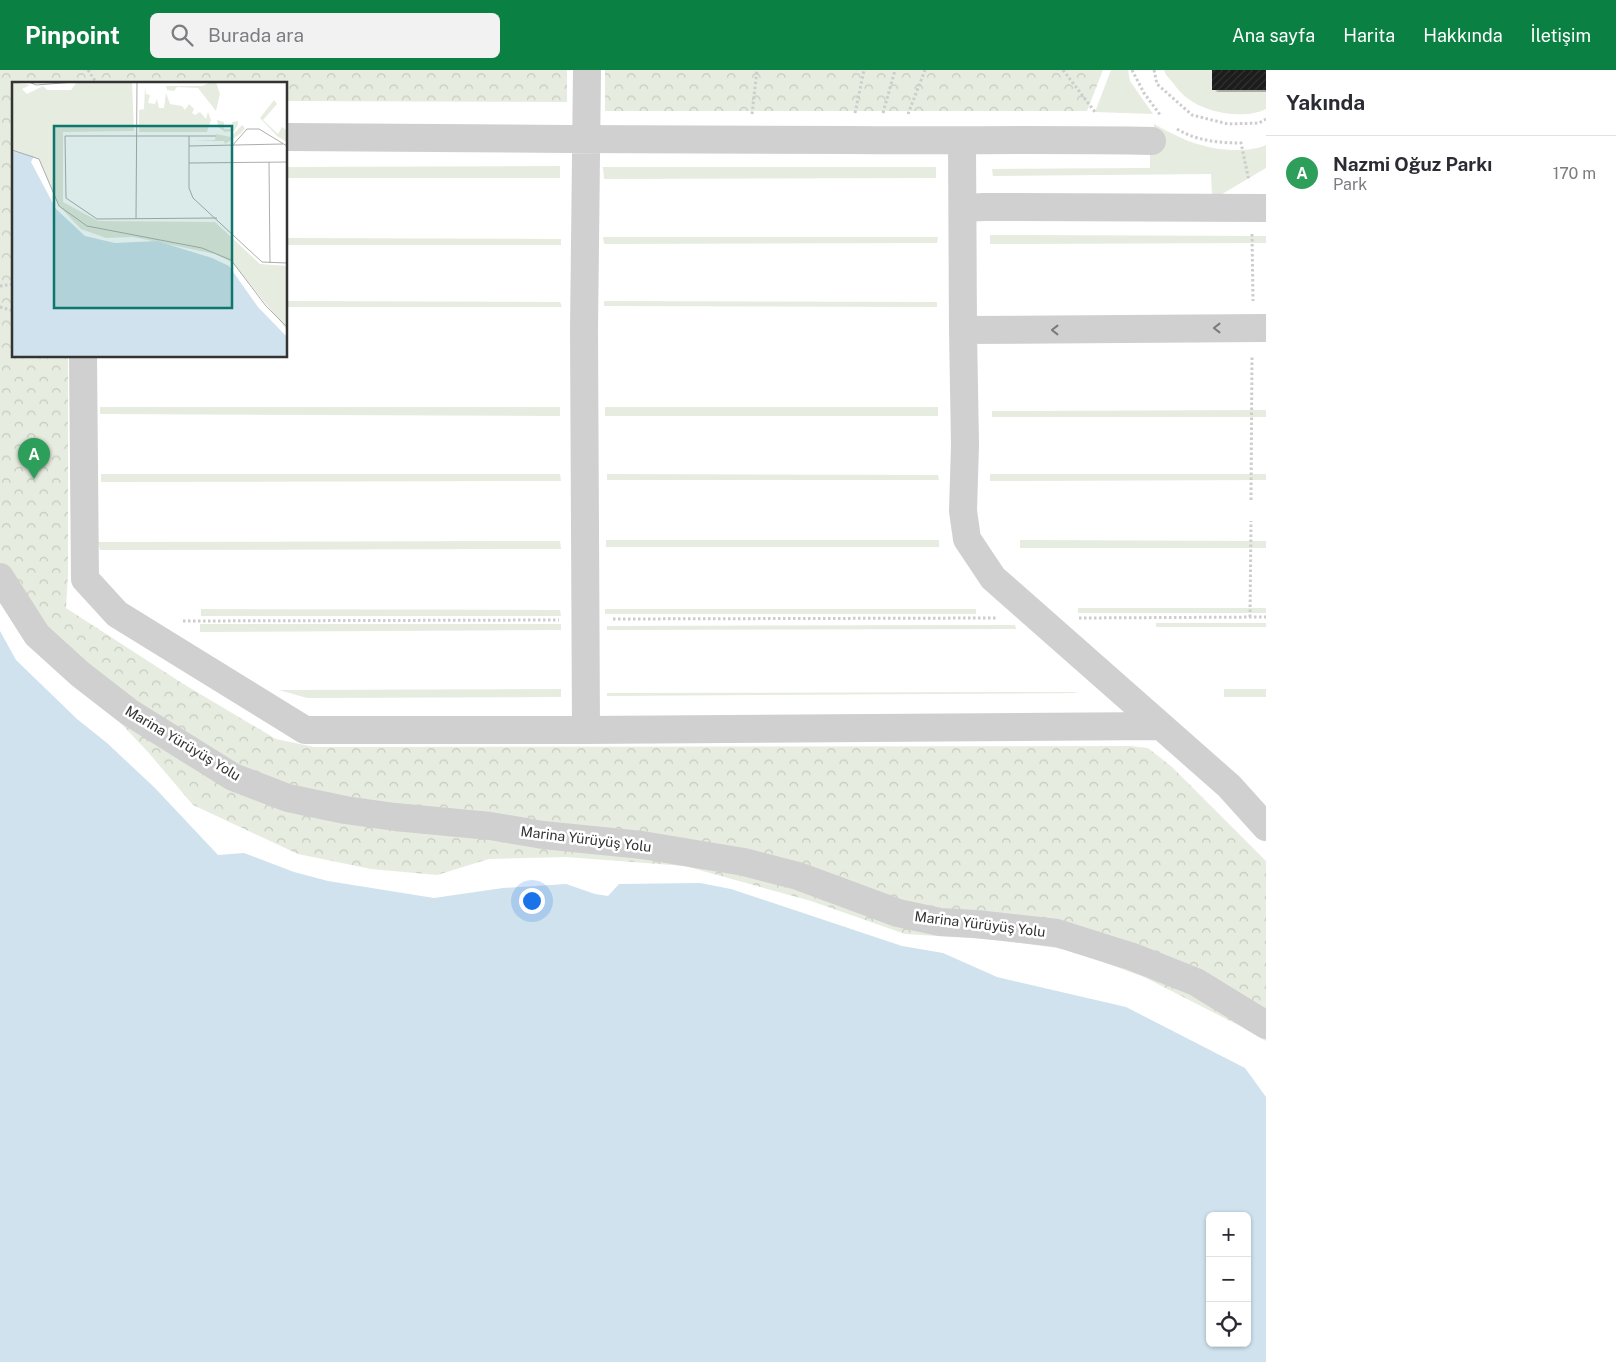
<!DOCTYPE html>
<html lang="tr">
<meta charset="utf-8">
<style>
body{margin:0;font-family:"Public Sans",sans-serif;background:#f2f2f3;color:#2b2b33}
.controls{position:absolute;right:15px;bottom:15px;display:grid;overflow:hidden;border-radius:8px;box-shadow:0 1px 4px #0004}
.controls button{width:45px;height:45px;display:grid;place-items:center;padding:0;border:0;border-bottom:1px solid #e1e1e2;background:#fff;color:#2b2b33;font:25px sans-serif}
.you{position:absolute;left:531px;top:830px;width:18px;height:18px;margin:-12px;border:4px solid #fff;border-radius:50%;background:#1a73e8;box-shadow:0 0 0 8px #1a73e833}
.badge{display:grid;place-items:center;width:32px;height:32px;border-radius:50%;background:#0b8043;color:#fff;font-size:16px;font-weight:700}
.pin{position:absolute;translate:-50% -41px;filter:drop-shadow(0 1px 2px #0008)}
.pin::after{content:'';position:absolute;top:26px;width:18px;height:15px;background:inherit;clip-path:polygon(0 0,100% 0,50% 100%)}
.list{margin:0;padding:0;list-style:none}
h2{display:flex;justify-content:space-between;align-items:center;height:65px;margin:0;padding:0 20px;font-size:21px}
h2 small{font-size:16px;font-weight:400;color:#7c7c81}
.list li{display:grid;grid-template-columns:32px 1fr auto;gap:15px;align-items:center;box-sizing:border-box;height:75px;padding:0 20px;border-top:1px solid #e1e1e2}
.list b{display:block;font-size:19px;white-space:nowrap}
.list p{margin:0;font-size:16px;white-space:nowrap;color:#7c7c81}
.list em{font-size:16px;font-style:normal;color:#7c7c81}
.icon{flex:none;width:28px;height:28px;fill:none;stroke:currentColor;stroke-width:2;stroke-linecap:round;stroke-linejoin:round}
.map{position:relative;flex:none;width:1266px;height:1292px;overflow:hidden}
header{display:flex;align-items:center;gap:30px;box-sizing:border-box;height:70px;padding:0 25px;background:#0b8043;color:#fff}
header strong{font-size:24px}
nav{display:flex;gap:28px;margin-inline-start:auto;font-size:18px}
.search{width:350px;height:45px;background:#f2f2f3;display:flex;align-items:center;gap:12px;box-sizing:border-box;padding:0 18px;border-radius:8px;color:#7c7c81;font-size:19px}
main{display:flex}
aside{flex:1;background:#fff}
.map>svg:first-child{display:block}
.grass{fill:#e6ecdf}
.forest{fill:url(#forest-crowns)}
.water{fill:#cfe2ee;fill-rule:evenodd}
.building{fill:url(#building-hatch);filter:url(#shadow)}
.lines{fill:none;stroke-linecap:round;stroke-linejoin:round}
.path{stroke:#cdcdcd;stroke-width:3;stroke-dasharray:2.5 2.5;stroke-linecap:butt}
.minor{stroke:#d0d0d0;stroke-width:28}
.oneway{stroke:#7a7a7a}
.labels{text-anchor:middle;stroke-width:5;stroke-linejoin:round;paint-order:stroke}
.street-label{font-size:14px;fill:#333;stroke:#fff}
.inset-road{fill:none;stroke:#adadad;stroke-width:1}
.view{fill:#0f766e;fill-opacity:0.15;stroke:#0f766e;stroke-width:2.5}
.inset-edge{fill:none;stroke:#333;stroke-width:2.5}
</style>
<header>
<strong>Pinpoint</strong>
<div class="search"><svg class="icon" aria-label="search" viewBox="0 0 24 24"><circle cx="10" cy="10" r="6"/><path d="M15 15l6 6"/></svg>Burada ara</div>
<nav><a>Ana sayfa</a><a>Harita</a><a>Hakkında</a><a>İletişim</a></nav>
</header>
<main>
<div class="map">
<svg width="1266" height="1292" viewBox="0 0 1266 1292">
<defs>
<pattern id="forest-crowns" width="20" height="18" patternUnits="userSpaceOnUse" patternTransform="scale(1.25)"><rect width="20" height="18" fill="#e6ecdf"/><path d="M2 6a3 3 0 1 1 6 0M12 15a3 3 0 1 1 6 0" fill="none" stroke="#c6cbc0"/></pattern>
<pattern id="building-hatch" width="6" height="6" patternUnits="userSpaceOnUse" patternTransform="scale(1.25)"><rect width="6" height="6" fill="#1a1a1a"/><path d="M-1 1l2-2M0 6l6-6M5 7l2-2" fill="none" stroke="#333"/></pattern>
<filter id="shadow"><feDropShadow dx="4.5" dy="4.5" stdDeviation="1" flood-color="#0004"/></filter>
</defs>
<rect width="100%" height="100%" fill="#fff"/>
<!-- grass -->
<path class="grass" d="M1111,0H1128L1130,11L1153,44L1095,42Z
M1164,0H1212V20H1266V39C1244,50 1206,43 1187,28C1179,22 1173,12 1166,5Z
M1154,54C1181,69 1200,78 1231,80C1243,80 1255,80 1266,75V98L1217,127L1212,125L1211,104L993,106L992,99L1150,98V78L1154,65Z
M560,96V108H286V97Z
M603,97H936V108L604,109Z
M990,165L1266,166V173L990,174Z
M603,167H938L937,173L604,174Z
M286,168L561,169V175H286Z
M286,231L560,232L562,237H286Z
M604,231L937,232V237L604,236Z
M100,337H560V346L100,344Z
M605,337H938V346H605Z
M1266,340V347H992V341Z
M101,404H560L561,411L101,412Z
M607,404L938,405L939,410H607Z
M990,404H1266V410L990,411Z
M606,470H939V477H606Z
M1020,470L1266,471V478H1020Z
M560,471L561,479L100,480L98,472Z
M1078,538H1266V543H1078Z
M201,539L560,540L561,546H201Z
M605,539H976V544H605Z
M1156,553H1266V557H1156Z
M200,554H561V560L200,562Z
M1015,555L1016,559L607,560V556Z
M561,619V627L307,628L279,620Z
M1224,619H1266V627H1224Z
M1073,622L1079,623L607,626V623Z"/>
<!-- forest -->
<path class="forest" d="M0,0H567V32L286,31V14H14V286H68V505L66,538L185,615L276,669L314,677L1130,676L1148,678L1172,697L1266,791V971L1238,955L1144,907L1070,880L1000,870L905,864L811,831L685,796L566,787L489,789L437,805L371,799L298,784L193,735L148,682L37,565L0,507Z
M605,0H1103L1087,41H605Z"/>
<!-- water -->
<path class="water" d="M0,561L16,590L77,649L107,673L155,718L218,785L244,783L294,802L328,811L434,828L503,818L566,814L595,824L608,826L619,814L700,813L731,819L902,876L943,883L997,907L1126,937L1245,998L1266,1027V1292H0ZM1210,1146H1247V1273H1210Z"/>
<!-- building -->
<path class="building" d="M1212,0H1266V20H1212Z"/>
<g class="lines">
<!-- path -->
<path class="path" d="M88,0L97,14
M1063,0L1095,42
M1132,0L1144,23L1161,46
M1154,0L1157,14L1192,45L1228,54L1259,53L1266,49
M855,43L864,0
M883,43L895,0
M752,44L757,0
M908,44L925,0
M1177,59C1197,71 1219,73 1241,73L1249,111
M1252,164L1253,231
M0,216L14,214
M0,237L14,241
M1251,430L1252,286
M1250,547L1251,451
M1079,548L1266,547
M613,549L996,548
M183,551L559,550"/>
<!-- minor -->
<path class="minor" d="M286,67C475,68 663,70 852,70C952,71 1052,69 1152,71
M962,71L963,260L965,375L963,441L967,469L993,508L1229,716L1266,757
M963,138L984,137L1266,138
M963,260L1266,258
M83,286L85,509L117,544L305,660H586L1160,656
M0,507L37,565L80,604L129,642L233,707L288,728L345,740L395,747L490,756L543,765L642,775L744,792L798,806L898,843L940,852L976,854L1057,863L1133,887L1196,912L1266,955
M586,660L584,260L587,0"/>
</g>
<!-- one-way arrows -->
<defs><path id="oneway-chevron" d="M-2-3.5L2.5 0L-2 3.5" fill="none" stroke-width="1.6" stroke-linecap="round" stroke-linejoin="round" transform="scale(1.25)"/></defs>
<g class="oneway">
<use href="#oneway-chevron" transform="translate(1217 258) rotate(180)"/>
<use href="#oneway-chevron" transform="translate(1055 260) rotate(180)"/>
</g>
<g class="labels">
<!-- street labels -->
<g class="street-label">
<text transform="translate(183 673) rotate(31)" y="5">Marina Yürüyüş Yolu</text>
<text transform="translate(586 769) rotate(7)" y="5">Marina Yürüyüş Yolu</text>
<text transform="translate(980 854) rotate(7)" y="5">Marina Yürüyüş Yolu</text>
</g>
</g>
<!-- overview -->
<g transform="translate(12 12)">
<rect width="275" height="275" fill="#fff"/>
<path d="M262,18L265,22L251,38L266,52L270,45L275,49V60L265,54L248,36ZM205,38L212,40V47H220V40L226,39V43L222,49L213,50L206,45ZM230,43L233,46L228,52L213,62L212,59H181L203,58L204,52L219,55Z" fill="#e6ecdf"/>
<path d="M0,0L18,3L10,7L15,12L31,4L35,8H59L65,0H120L122,49L51,50V120L86,139L203,140L248,182L275,184V248L221,181L203,172L121,155L94,156L69,147L47,124L27,77L0,68ZM199,0H204L208,12L204,29L186,6L165,5L162,9L155,8L154,4H190ZM133,5L134,12L138,13L136,21L143,22L145,17L147,26H152L154,11L158,22L170,24L173,28L177,22L182,27L180,31L183,33L188,30L194,37L196,30L199,38L195,50H127V28L132,27Z" fill="#e6ecdf"/>
<path d="M0,68L22,74L19,80L44,127L73,154L103,161L145,159L200,176L217,184L246,225L275,255V275H0Z" fill="#cfe2ee"/>
<path class="inset-road" d="M17,0L24,3L63,0M177,54V106L181,116L250,180L275,181M204,54H53L54,116L85,137L205,136M177,64L271,62M220,64L235,47H247L275,64M0,68L27,77L47,124L75,144L190,166L219,178L254,224L275,245M257,80L258,181M177,81L275,80M124,137L125,0"/>
<path class="view" d="M42,44H220V226H42Z"/>
<rect width="275" height="275" class="inset-edge"/>
</g>
</svg>
<div class="controls">
<button>+</button>
<button>−</button>
<button><svg class="icon" aria-label="locate" viewBox="0 0 24 24"><circle cx="12" cy="12" r="6"/><path d="M12 2v4M12 18v4M2 12h4M18 12h4"/></svg></button>
</div>
<div class="you"></div>
<div class="pin badge" style="left:34px;top:409px;background:#2e9e5b">A</div>
</div>
<aside>
<h2>Yakında<small></small></h2>
<ul class="list">
<li><span class="badge" style="background:#2e9e5b">A</span><div><b>Nazmi Oğuz Parkı</b><p>Park</p></div><em>170 m</em></li>
</ul>
</aside>
</main>
